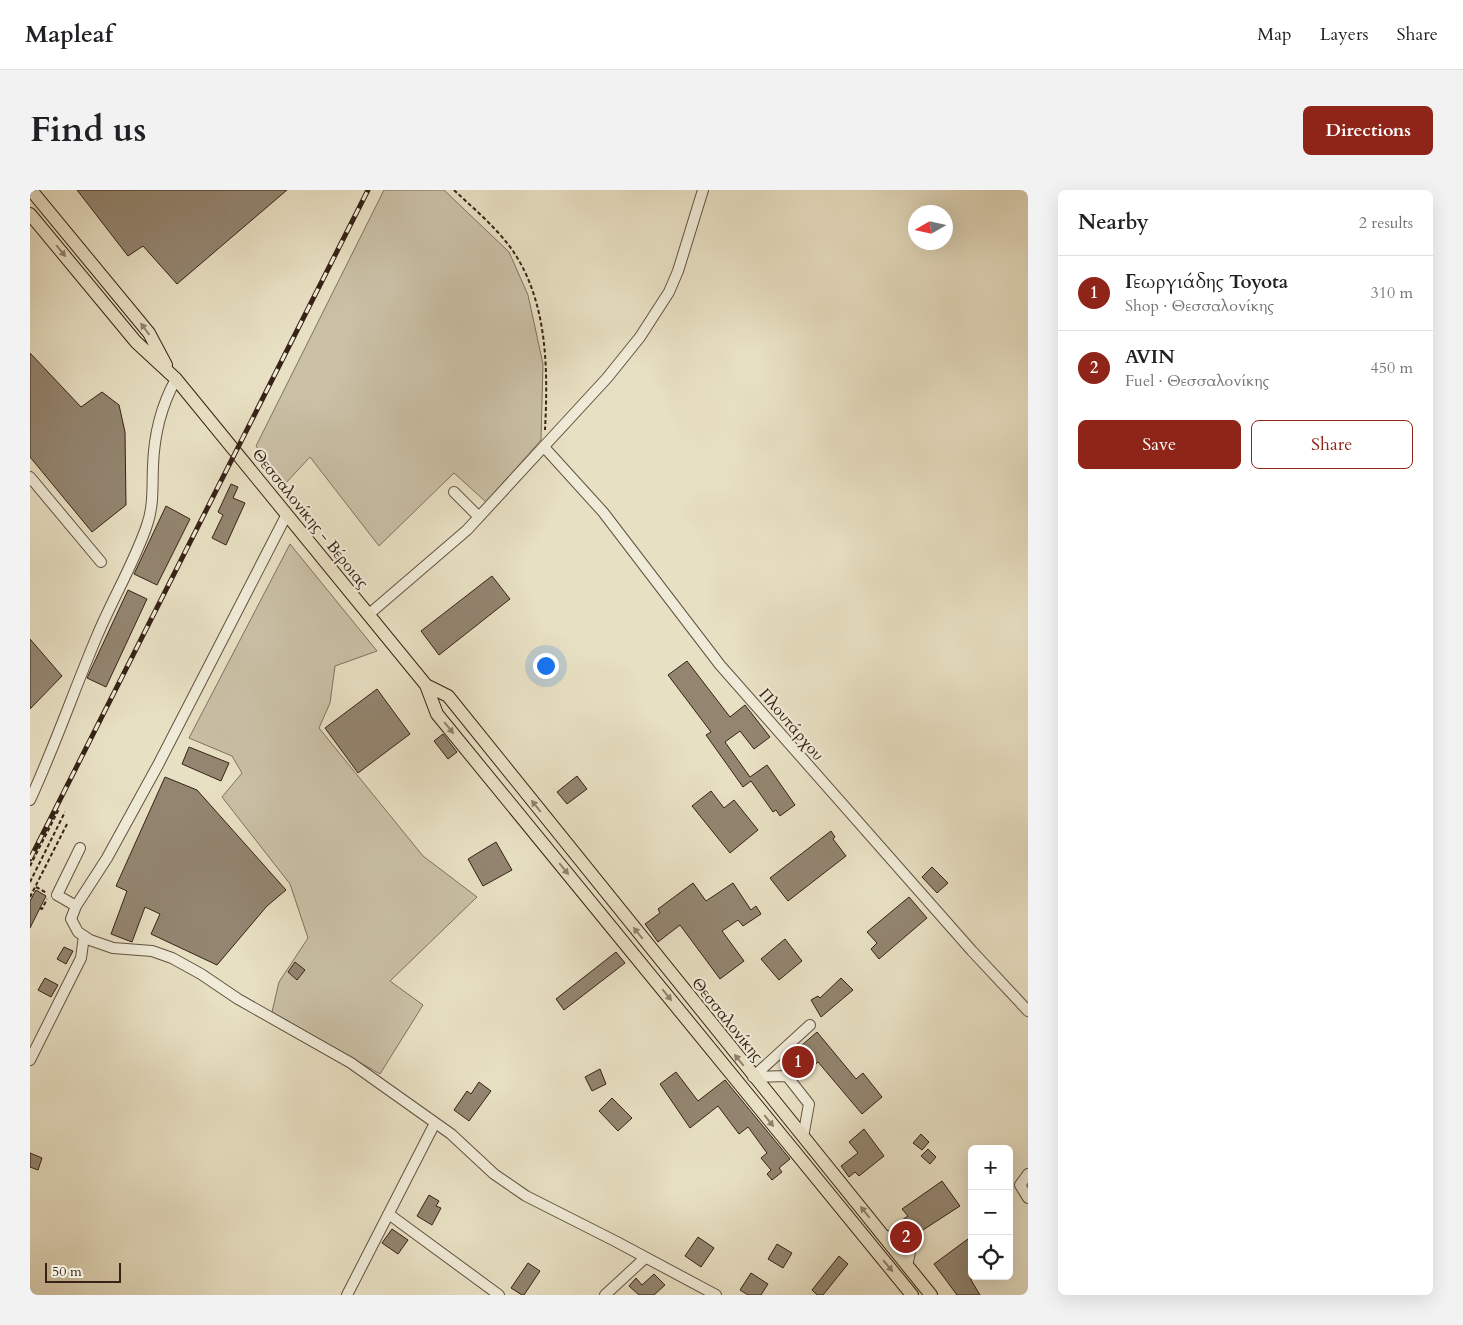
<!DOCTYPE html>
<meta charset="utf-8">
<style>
body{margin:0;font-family:Cardo,serif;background:#f2f2f2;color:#202124}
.controls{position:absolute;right:15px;bottom:15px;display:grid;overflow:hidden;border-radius:8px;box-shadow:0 5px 20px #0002}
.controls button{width:45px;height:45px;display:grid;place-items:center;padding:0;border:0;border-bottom:1px solid #e0e0e0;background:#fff;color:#202124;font:25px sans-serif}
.compass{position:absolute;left:878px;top:15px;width:45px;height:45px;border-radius:50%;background:#fff;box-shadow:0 5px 20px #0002;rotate:261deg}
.scale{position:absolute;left:15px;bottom:12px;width:76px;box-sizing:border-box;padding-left:5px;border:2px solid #362216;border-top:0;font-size:14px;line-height:18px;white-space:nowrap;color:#362216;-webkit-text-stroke:4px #f0ebd8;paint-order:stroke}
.you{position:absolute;left:515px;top:475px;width:18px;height:18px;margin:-12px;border:4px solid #fff;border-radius:50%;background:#1a73e8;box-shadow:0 0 0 8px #1a73e833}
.badge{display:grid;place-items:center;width:32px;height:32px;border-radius:50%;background:#8f2418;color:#fff;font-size:16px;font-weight:700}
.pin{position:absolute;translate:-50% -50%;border:2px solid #fff;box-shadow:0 1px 5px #0006}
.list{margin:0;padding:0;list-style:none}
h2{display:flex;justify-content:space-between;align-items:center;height:65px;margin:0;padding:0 20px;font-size:21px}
h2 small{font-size:16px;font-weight:400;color:#757577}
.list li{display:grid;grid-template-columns:32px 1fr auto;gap:15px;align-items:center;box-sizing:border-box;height:75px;padding:0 20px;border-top:1px solid #e0e0e0}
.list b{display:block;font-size:19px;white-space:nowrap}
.list p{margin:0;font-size:16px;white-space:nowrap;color:#757577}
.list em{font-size:16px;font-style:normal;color:#757577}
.actions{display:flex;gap:10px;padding:15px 20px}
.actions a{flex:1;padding:11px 0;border:1px solid #8f2418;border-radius:8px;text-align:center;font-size:18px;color:#8f2418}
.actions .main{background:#8f2418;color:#fff}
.icon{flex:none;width:28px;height:28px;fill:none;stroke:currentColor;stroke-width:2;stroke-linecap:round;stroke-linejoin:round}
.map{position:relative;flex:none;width:998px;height:1105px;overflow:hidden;border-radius:8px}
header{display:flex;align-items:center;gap:30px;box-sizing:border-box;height:70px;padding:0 25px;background:#fff;border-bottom:1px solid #e0e0e0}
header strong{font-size:24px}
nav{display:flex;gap:28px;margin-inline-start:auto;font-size:18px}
.intro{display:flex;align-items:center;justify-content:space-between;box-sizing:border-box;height:120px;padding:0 30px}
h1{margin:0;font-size:35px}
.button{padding:12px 22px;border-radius:8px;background:#8f2418;color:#fff;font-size:18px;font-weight:700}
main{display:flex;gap:30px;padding:0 30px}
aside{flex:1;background:#fff;border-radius:8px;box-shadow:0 5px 20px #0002}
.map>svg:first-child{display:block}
.green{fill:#cac0a6;stroke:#80715e}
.building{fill:#938570;stroke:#362216}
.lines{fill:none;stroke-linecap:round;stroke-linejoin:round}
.minor-casing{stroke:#625241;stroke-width:12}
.major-casing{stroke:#362216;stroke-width:14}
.path{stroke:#362216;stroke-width:2;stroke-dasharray:4 2.5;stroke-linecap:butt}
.minor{stroke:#f0ebd8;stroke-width:10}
.major{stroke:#e8e0c3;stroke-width:12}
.rail-casing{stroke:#362216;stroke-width:5}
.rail{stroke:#f0ebd8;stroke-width:3;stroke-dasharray:9;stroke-linecap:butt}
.oneway{fill:#8f816c}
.labels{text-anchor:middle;stroke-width:4.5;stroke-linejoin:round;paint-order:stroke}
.street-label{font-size:16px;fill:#362216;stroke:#f0ebd8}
</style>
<header>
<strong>Mapleaf</strong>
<nav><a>Map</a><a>Layers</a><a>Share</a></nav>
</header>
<div class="intro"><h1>Find us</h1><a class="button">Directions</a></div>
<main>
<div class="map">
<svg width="998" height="1105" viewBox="0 0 998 1105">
<rect width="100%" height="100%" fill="#e8e0c3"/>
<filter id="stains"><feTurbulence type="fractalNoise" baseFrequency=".004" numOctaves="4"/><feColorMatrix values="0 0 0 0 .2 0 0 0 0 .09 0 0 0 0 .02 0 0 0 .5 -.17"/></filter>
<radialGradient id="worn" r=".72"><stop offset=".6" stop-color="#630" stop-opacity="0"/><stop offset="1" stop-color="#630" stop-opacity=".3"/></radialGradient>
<!-- green -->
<path class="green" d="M354,0H414L479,62L498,105L513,174L511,250L456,312L424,283L349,356L280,267L255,294L226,256Z
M260,354L347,461L305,476L300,513L289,538L393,666L447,707L360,791L393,815L350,884L242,822L249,792L278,748L260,694L192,607L212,583L202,566L159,548Z"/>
<!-- building -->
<path class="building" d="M47,0H257L147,94L113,56L98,66Z
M0,163L51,217L72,202L89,215L95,242L96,315L62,342L0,267Z
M201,294L208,297L203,308L215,313L196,355L182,348L193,325L188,322Z
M136,316L160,329L127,395L104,384Z
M462,386L480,409L409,465L391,441Z
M98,400L117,409L76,497L57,488Z
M0,449L32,486L0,519Z
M657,471L700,527L715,515L740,547L724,559L710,541L695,552L720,587L737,575L765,615L750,626L746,620L743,622L721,591L713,597L676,545L681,542L638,485Z
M347,499L380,544L328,583L295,538Z
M413,544L427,562L418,569L404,551Z
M159,557L199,573L191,591L152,574Z
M547,586L557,599L537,614L527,602Z
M135,587L167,600L256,700L237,716L187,775L121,744L130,724L115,717L102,752L81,744L97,701L86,696Z
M681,601L694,618L704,610L728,640L700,663L662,616Z
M801,641L805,647L803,649L816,666L758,711L740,688Z
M466,652L482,680L453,696L438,669Z
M902,677L918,693L907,703L892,687Z
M663,693L676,711L703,693L721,720L726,716L731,724L713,736L708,730L692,741L714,771L690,789L650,735L628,752L615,734L630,723L628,719Z
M6,700L16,706L0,738V711Z
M879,707L897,728L849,769L841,759L847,753L837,742Z
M755,749L772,771L749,790L731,769Z
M34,757L43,761L36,774L27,769Z
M586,762L595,773L534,820L526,809Z
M265,772L275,780L267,790L258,782Z
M15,788L28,795L21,807L8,800Z
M811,788L823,800L791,827L781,810L788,806L790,808Z
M787,842L826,889L833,883L852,907L832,924L788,872L773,885L758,867Z
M570,879L576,894L562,901L555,887Z
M646,882L668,911L695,890L760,969L749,978L752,982L742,990L737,984L741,980L731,968L737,963L718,937L709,944L688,916L660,938L630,894Z
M449,892L461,901L439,931L424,920L437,901L441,904Z
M582,908L602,928L588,941L569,921Z
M834,939L854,966L829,986L825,982L819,987L811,976L828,963L819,952Z
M891,944L899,952L892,960L883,953Z
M898,959L906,967L900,974L891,966Z
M0,963L12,968L8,980L0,977Z
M912,991L930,1016L879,1049L871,1039H864L863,1036L878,1026L872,1019Z
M399,1005L409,1011L406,1016L411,1018L402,1035L387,1026Z
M362,1039L378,1050L368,1064L352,1053Z
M942,1046L941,1090L950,1105H927L904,1074Z
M668,1047L684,1058L671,1077L655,1066Z
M747,1054L762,1063L753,1078L738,1069Z
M809,1066L818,1074L793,1105H787L782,1100Z
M498,1073L510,1081L494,1105H492L481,1098Z
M721,1083L738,1094L731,1105H718L710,1100Z
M624,1084L635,1095L624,1105H609L599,1096L606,1088L612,1095Z"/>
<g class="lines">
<!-- minor casing -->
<g class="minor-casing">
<path id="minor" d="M514,257L573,322L690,475L942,761L998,821
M0,287L71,372
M424,302L449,327
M257,324L128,575L77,668L46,716L41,729L48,742L60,750L83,758L122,761L142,768L171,784L208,809L321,873L421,944L464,984L496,1006L585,1051L686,1105
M338,425L437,340L577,188L610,147L639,102L648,81L673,0
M0,610C25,556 44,500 67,446C82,410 105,371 117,335C124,315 122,296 123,276C124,244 131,216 146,189
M46,716L27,705L50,658
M0,870L51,768L54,746
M723,887L757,886L779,914L773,947
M723,887L780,835
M998,984L990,995L998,1008
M360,1025L469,1105
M854,1047L868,1045L880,1062L877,1076
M317,1105L405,933
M575,1105L615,1068"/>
</g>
<!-- major casing -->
<g class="major-casing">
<path id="major" d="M1,0L119,143L136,175
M0,24L106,152L146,189L396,495L407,524L882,1105
M396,495L418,506L901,1105"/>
</g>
<!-- path -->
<path class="path" d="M424,0C444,19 467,38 483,61C518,113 518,180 515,240
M0,676L29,619
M0,692L35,622
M6,697L17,703
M0,707L37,634
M10,718L12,719L17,709"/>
<!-- minor -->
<use href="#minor" class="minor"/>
<!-- major -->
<use href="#major" class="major"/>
<!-- rail casing -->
<g class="rail-casing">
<path id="rail" d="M0,669L338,0"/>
</g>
<!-- rail -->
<use href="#rail" class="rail"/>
</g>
<!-- one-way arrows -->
<defs><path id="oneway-solid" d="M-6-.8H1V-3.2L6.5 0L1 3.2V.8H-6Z" transform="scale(1.25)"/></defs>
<g class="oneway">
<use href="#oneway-solid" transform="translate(31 61) rotate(51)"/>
<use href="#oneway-solid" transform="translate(115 139) rotate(-127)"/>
<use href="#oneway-solid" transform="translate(419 538) rotate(51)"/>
<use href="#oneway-solid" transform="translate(506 616) rotate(-129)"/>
<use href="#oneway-solid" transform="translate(534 679) rotate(51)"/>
<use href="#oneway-solid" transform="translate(608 743) rotate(-129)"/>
<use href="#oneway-solid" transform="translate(637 805) rotate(51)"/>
<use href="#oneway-solid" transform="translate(709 870) rotate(-129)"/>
<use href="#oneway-solid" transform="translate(739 931) rotate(51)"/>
<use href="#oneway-solid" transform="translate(835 1022) rotate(-129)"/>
<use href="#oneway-solid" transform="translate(858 1076) rotate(50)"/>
</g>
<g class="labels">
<!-- street labels -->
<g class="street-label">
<text transform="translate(281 328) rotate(51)" y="6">Θεσσαλονίκης - Βέροιας</text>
<text transform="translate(762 534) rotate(49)" y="6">Πλουτάρχου</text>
<text transform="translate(698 829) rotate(51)" y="6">Θεσσαλονίκης</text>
</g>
</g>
<rect width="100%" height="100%" filter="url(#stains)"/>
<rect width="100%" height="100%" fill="url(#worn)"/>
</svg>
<div class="controls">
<button>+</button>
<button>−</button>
<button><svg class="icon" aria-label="locate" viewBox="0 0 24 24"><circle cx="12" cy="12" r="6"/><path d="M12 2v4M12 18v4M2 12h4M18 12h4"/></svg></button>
</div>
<svg class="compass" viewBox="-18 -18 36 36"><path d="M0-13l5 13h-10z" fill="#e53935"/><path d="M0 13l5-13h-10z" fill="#757577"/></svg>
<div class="scale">50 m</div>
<div class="you"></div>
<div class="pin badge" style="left:768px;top:872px">1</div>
<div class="pin badge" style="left:876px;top:1047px">2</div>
</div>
<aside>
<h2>Nearby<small>2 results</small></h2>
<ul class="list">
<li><span class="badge">1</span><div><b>Γεωργιάδης Toyota</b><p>Shop · Θεσσαλονίκης</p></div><em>310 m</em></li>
<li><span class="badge">2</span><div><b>AVIN</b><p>Fuel · Θεσσαλονίκης</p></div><em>450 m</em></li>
</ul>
<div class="actions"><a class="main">Save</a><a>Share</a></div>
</aside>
</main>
